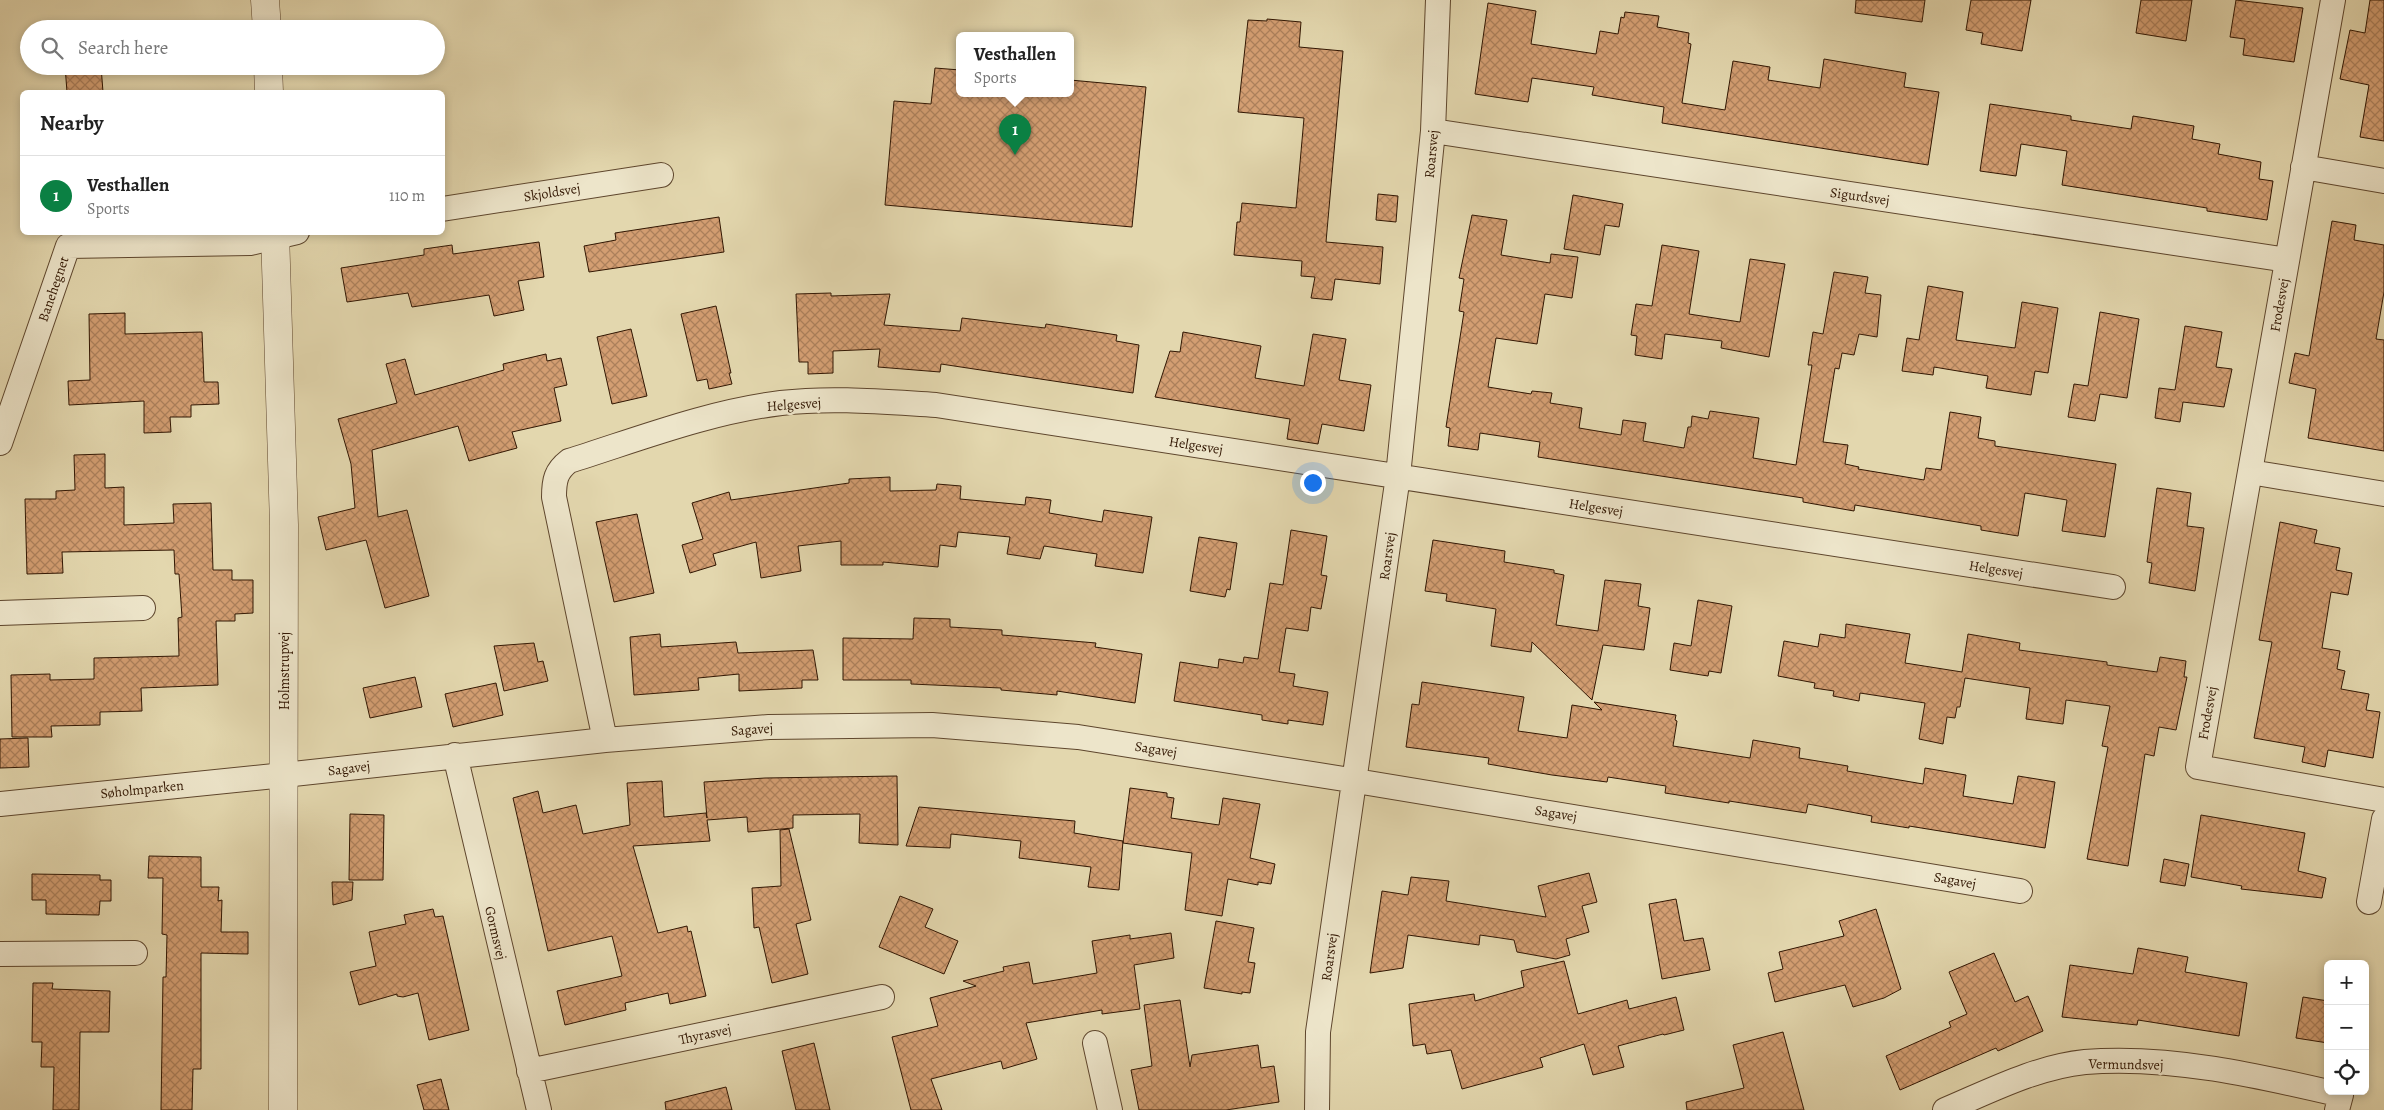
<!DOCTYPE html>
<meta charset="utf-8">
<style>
body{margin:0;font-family:Alegreya,serif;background:#f2f2f2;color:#222}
.controls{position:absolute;right:15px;bottom:15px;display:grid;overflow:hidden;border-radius:8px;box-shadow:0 2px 8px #0003}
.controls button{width:45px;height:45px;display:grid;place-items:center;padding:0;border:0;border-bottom:1px solid #e0e0e0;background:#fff;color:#222;font:25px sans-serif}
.you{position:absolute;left:1312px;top:482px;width:18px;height:18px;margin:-12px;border:4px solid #fff;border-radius:50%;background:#1a73e8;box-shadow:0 0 0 8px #1a73e833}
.badge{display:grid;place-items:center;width:32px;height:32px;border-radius:50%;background:#0b8043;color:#fff;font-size:16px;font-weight:700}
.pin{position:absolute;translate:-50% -41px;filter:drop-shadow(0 1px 2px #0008)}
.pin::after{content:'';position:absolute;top:26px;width:18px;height:15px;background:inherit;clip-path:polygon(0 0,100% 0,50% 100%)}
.popup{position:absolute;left:956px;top:32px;width:118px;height:65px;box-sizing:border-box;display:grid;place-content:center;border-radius:8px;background:#fff;filter:drop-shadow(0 1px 4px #0005);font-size:16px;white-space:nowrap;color:#767676}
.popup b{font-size:19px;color:#222}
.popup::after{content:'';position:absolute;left:50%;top:100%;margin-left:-10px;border:10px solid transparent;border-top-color:#fff}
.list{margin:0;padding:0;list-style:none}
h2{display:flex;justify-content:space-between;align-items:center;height:65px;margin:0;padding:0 20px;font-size:21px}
h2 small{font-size:16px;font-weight:400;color:#767676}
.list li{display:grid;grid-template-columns:32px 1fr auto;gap:15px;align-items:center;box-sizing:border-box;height:80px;padding:0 20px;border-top:1px solid #e0e0e0}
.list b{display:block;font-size:19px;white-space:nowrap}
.list p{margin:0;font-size:16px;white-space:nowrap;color:#767676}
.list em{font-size:16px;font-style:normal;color:#767676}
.icon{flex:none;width:28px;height:28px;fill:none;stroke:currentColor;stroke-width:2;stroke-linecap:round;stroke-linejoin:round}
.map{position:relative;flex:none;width:2384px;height:1110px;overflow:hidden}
.search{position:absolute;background:#fff;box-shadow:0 2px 8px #0003;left:20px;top:20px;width:425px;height:55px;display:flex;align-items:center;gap:12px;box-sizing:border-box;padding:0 18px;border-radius:28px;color:#767676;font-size:19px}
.panel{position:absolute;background:#fff;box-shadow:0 2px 8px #0003;left:20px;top:90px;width:425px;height:145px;border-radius:8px}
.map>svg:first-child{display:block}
.building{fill:url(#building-cross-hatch);stroke:#311602}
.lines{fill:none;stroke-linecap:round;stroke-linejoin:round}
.minor-casing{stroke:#5e462d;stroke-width:26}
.tertiary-casing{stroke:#5e462d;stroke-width:29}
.minor{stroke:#ede5ca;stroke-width:24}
.tertiary{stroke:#ede5ca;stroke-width:28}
.labels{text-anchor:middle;stroke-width:5;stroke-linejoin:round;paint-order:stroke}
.street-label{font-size:14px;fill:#311602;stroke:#ede5ca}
</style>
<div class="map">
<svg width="2384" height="1110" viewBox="0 0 2384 1110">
<defs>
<pattern id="building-cross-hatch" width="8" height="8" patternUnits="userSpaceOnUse" patternTransform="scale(1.25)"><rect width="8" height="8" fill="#d39e72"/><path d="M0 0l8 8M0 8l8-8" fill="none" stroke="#ac805b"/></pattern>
</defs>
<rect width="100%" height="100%" fill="#e3d7ae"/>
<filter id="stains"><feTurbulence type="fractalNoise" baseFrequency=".004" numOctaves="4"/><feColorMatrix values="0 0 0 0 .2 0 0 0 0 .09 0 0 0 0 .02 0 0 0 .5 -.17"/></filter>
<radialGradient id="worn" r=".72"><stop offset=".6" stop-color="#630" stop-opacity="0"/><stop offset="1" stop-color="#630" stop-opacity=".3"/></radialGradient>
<!-- building -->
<path class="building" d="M1856,0H1925L1922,22L1855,13Z
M1971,0H2031L2022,51L1981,44L1983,33L1966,30Z
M2141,0H2192L2186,41L2136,33Z
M2236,0L2303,8L2294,62L2243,55L2245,39L2230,37Z
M2370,0H2384V141L2360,137L2369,85L2340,79L2350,30L2365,33Z
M1488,3L1536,11L1531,44L1596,54L1600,31L1618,34L1621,17L1624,18L1625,12L1659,16L1657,27L1689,33L1688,43L1691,44L1682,103L1725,110L1733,61L1770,67L1768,80L1820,88L1824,59L1906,73L1904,87L1939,92L1928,165L1662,123L1664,107L1592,95L1594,87L1532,78L1528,102L1475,94Z
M1267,19L1301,22L1299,47L1343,51L1326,242L1383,247L1380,284L1335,279L1332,300L1311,298L1315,277L1301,276L1302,261L1234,255L1237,222H1240L1242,203L1296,208L1304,118L1238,112L1248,20L1267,21Z
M65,66H101L103,92H67Z
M935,68L960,70V94H1070V80L1146,87L1132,227L885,205L894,101L931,104Z
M1990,104L2071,116V120L2131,129L2133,116L2194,126L2192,139L2220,144L2218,154L2261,162L2259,179L2273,181L2267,220L2207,211V208L2062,185L2067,151L2021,144L2016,176L1980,171Z
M1378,194L1398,196L1396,222L1376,220Z
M1573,195L1623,204L1619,227L1605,225L1600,255L1564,249Z
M1472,215L1507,220L1501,255L1550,263L1551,254L1578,257L1572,298L1545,294L1537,344L1496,338L1488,387L1531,394L1532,391L1552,393L1550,403L1582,408L1579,428L1621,435L1623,420L1646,423L1643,441L1684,448L1688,427H1691L1692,416L1708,419L1710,411L1759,418L1753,458L1796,465L1812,365H1808L1813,332L1823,334L1834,272L1868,277L1865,293L1881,295L1877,337L1859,334L1854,355L1842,353L1839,369L1835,368L1823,442L1848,445L1845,464L1859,467L1858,469L1924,480L1926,468L1941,470L1950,412L1981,417L1978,438L1995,441V446L2116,464L2105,537L2062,531L2067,500L2025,493L2018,536L1981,530V526L1855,505L1854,511L1803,502V498L1538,457L1540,442L1480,433L1478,450L1448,446L1450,428L1446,427L1464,312L1459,311L1464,279L1459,278Z
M719,217L724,252L589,272L584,246L616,240L615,233Z
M2332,221L2356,225L2354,240L2384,245V292L2376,339L2384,340V451L2308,438L2316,389L2289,383L2295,353L2309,356Z
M539,242L544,277L518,281L524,310L494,316L489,295L412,307L408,293L347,302L341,268L424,255V249L452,245L453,254Z
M1662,245L1699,251L1689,314L1740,322L1750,259L1785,264L1769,357L1721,348L1722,341L1665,334L1662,359L1635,355L1637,336L1631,335L1636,304L1652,306Z
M1928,286L1963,292L1956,340L2015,348L2022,302L2058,308L2048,373L2035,371L2031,395L1986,388L1988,376L1934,367L1933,375L1902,371L1907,338L1919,340Z
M831,293V296L890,294L884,325L960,331L962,318L1045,328L1046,324L1117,335L1116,341L1139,345L1133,393L941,364L940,372L878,367L880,349L833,351V373L808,374V362H799L796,294Z
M716,306L731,373H729L732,384L709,389L707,379L697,381L681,314Z
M2100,312L2139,319L2127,398L2100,394L2095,421L2068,417L2074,384L2088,386Z
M125,313V334L202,332L204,382H218L219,404L191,405V417H170L171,432L144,433V401L69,405L68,381L90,380L89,314Z
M2185,326L2222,332L2216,367L2232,369L2224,407L2183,402L2180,422L2155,418L2159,388L2175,390Z
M631,329L647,396L612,404L597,337Z
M1183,332L1261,346L1255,378L1304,386L1313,334L1346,339L1339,380L1371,385L1364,431L1322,424L1318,444L1287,439L1290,419L1155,397L1170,351L1180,352Z
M546,354L547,361L561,358L567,385L554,388L561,421L512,432L517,448L469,461L458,426L372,450L378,517L407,510L429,596L385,608L366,540L326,550L318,517L355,508L351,464L338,419L397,403L386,364L405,359L415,395L504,370L503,364Z
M105,454V488L124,487V525L174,523L173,504L211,503L213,570H232V580H253V613L235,614V621H216L218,685L141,688L142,711L100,712V725L51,726L52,737H12L11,675L50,674V680L94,679V658L179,656L178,618L182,617L179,574H175L174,550L62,552L63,573L27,574L25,499H56V491L75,490L74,455Z
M890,477V491L936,490L937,484L961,486L960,499L1025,505L1026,497L1051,500L1049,513L1102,522L1104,510L1152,517L1143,573L1095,566L1097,554L1044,546L1040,559L1007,554L1010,537L958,532L956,547L940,545L938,567L883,562V565H841V541L798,546L801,571L761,578L756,542L713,554L716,565L690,573L682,545L703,539L692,503L729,492L731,500L849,483V479Z
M2157,488L2191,493L2187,526L2204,528L2195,591L2149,583L2152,563L2147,562Z
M637,514L654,593L614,602L596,522Z
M2280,522L2317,530L2314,543L2340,548L2336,570L2352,573L2348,595L2331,592L2322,648L2340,651L2337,669L2345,671L2341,689L2369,694L2366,710L2380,712L2373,758L2328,750L2325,767L2302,762L2305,747L2254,738L2272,642L2259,640Z
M1291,530L1327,536L1321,575L1327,576L1321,609L1311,607L1308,631L1286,628L1279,672L1295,674L1293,686L1328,692L1323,725L1288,720V724L1262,720V715L1174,701L1180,662L1218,668L1219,659L1243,663L1244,657L1258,659L1270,583L1283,585Z
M1199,537L1237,543L1230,590L1227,589L1225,597L1190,591Z
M1433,540L1505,551L1504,562L1554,570V573L1564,575L1556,625L1598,631L1605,580L1641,584L1638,606L1650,608L1644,650L1603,645L1592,700L1532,642L1531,652L1491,646L1496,609L1446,601L1447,594L1425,591Z
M1698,600L1732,606L1721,673L1709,671L1708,676L1670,670L1674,643L1691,646Z
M914,618L950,619V627L1002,630V635L1096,643L1095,647L1142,654L1135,703L1057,691V695L1001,690V688L911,684V680H843V638L913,639Z
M1846,624L1910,634L1905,663L1962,672L1968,634L2020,643L2019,650L2107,662V665L2157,672L2160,657L2186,661L2184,677H2187L2176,730L2159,727L2154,756L2145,754L2128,866L2087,859L2108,747L2102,746L2110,706L2066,700L2063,724L2026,719L2030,688L1965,678L1960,707H1957L1955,718L1947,717L1943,744L1919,739L1925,703L1860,693L1859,701L1833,696L1834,691L1814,688L1815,683L1778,676L1784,641L1818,647L1820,634L1845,638Z
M660,634L661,647L736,642L738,653L813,650L818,680H802V688L739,691V674L698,678L699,690L634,695L630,637Z
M534,643L538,662L543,661L548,681L504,691L494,646Z
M415,677L422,707L370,718L363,688Z
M1422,682L1524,697L1518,731L1567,738L1572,705L1602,710L1594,702L1676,715L1675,720L1677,721L1673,746L1750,758L1753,740L1800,748L1799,758L1848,766L1847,771L1923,784L1925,768L1966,775L1963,796L2013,804L2018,776L2055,782L2045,848L1909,826V828L1871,822L1872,816L1808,804L1806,813L1729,801V803L1665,793L1666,786L1608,777L1607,782L1552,775L1488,764L1489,758L1406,747L1412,704L1419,705Z
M496,683L503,715L453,727L445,694Z
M28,738L29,767L0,768V739Z
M897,776L898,845L859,843L860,814L793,815V828L748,832L747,817L707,820L710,841L633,846L658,933L687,926L688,932L691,931L706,996L670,1004L668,993L625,1003L626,1010L565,1025L557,991L622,976L612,936L548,951L513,798L538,791L543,813L576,805L583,834L630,825L627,783L662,781L664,817L706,813L707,818L704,782L765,778Z
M1130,788L1167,793V797L1174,798L1171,818L1219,825L1223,798L1260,804L1250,858L1275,864L1271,884L1258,882V885L1228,879L1222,916L1185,910L1192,853L1123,843Z
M919,807L1075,821L1074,833L1123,841L1119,890L1088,887L1091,867L1019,858L1021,841L951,834L950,848L906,846Z
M350,814L384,815L383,880H349Z
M2201,815L2305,833L2298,871L2326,878L2322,898L2241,889L2242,886L2191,877Z
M789,829L811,920L796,924L808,974L772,983L759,927L754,928L752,888L781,886L780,830Z
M149,856L201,857V887H219L218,901L222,900L221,932H248V954L201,953V1069H193L192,1110H161L163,977H166L167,935L162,934L163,878H148Z
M2164,859L2189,864L2185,886L2160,882Z
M1589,873L1597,902L1582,906L1589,932L1566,939L1570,955L1556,959L1517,952L1514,940L1480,935L1479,945L1408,935L1403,968L1370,973L1382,891L1408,895L1411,877L1449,881L1446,901L1546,917L1538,886Z
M32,874L100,875V880H111V901H100L99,915L46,914V900H32Z
M332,882H353L352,900L333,905Z
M900,896L933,909L925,927L958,941L944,974L879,947Z
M1676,899L1684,941L1703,938L1710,970L1662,979L1649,904Z
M433,909L435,917L443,916L469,1030L429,1040L418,993L403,997L397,996V994L359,1005L350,972L376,966L369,932L406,924L404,915Z
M1876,909L1901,989L1884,998L1853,1007L1845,985L1775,1002L1768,973L1783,969L1779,952L1844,936L1839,921Z
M1216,921L1254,928L1248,962L1255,963L1250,993L1242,992V994L1204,988Z
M1171,933L1174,958L1134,965L1140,1009L1102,1014V1010L1026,1023L1037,1059L1003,1069L1001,1061L931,1079L942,1110H911L892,1037L938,1026L930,998L976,986L963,981L1004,971L1003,967L1029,962L1033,984L1097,973L1092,941L1130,935V939Z
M2138,948L2188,957L2185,972L2247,983L2239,1036L2138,1020L2137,1025L2062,1017L2070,965L2133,974Z
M1994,953L2015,1002L2028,996L2043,1031L1998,1051L1996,1048L1900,1090L1886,1056L1951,1027L1949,1022L1967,1014L1949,972Z
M1564,961L1578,1014L1627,1000L1629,1009L1676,997L1684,1030L1664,1035L1663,1034L1618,1046L1624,1067L1593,1075L1584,1044L1540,1058L1543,1067L1462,1089L1451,1050L1427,1054L1425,1044L1413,1046L1409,1004L1474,994L1475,1001L1524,987L1521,971Z
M33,983H53L52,989L110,991L109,1032H80L79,1110H53L54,1067H41L42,1042H32Z
M2303,997L2328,1001V1043L2296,1038Z
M1180,1000L1190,1067L1192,1055L1258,1045L1261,1068L1274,1066L1279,1102L1226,1110H1139L1131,1070L1152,1066L1144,1005Z
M1783,1032L1804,1110H1687L1686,1102L1744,1088L1733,1045Z
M814,1043L830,1110H796L782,1051Z
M441,1079L449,1110H424L417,1085Z
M726,1087L732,1110H666L665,1102Z"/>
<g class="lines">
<!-- minor casing -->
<g class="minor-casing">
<path id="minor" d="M2333,0L2198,767L2384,800
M1433,131L2287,260
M2303,167L2384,181
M442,209L661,175
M0,443L68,246L250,243L297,232
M2250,472L2384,494
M0,613L143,608
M605,740L554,497C554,480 556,471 569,461C639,439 708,412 781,403C832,397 885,402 936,405L2113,587
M455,755L539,1110
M0,804L284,775L605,740L769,727L932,725L1078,737L1344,779L2020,891
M2369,902L2384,819
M0,954L135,953
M1095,1043L1110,1110
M529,1071L882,997
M1317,1110L1318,1032L1398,476L1433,131L1438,0
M1945,1110C1990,1091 2036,1067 2085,1062C2169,1055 2260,1076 2341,1095L2337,1110"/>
</g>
<!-- tertiary casing -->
<g class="tertiary-casing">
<path id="tertiary" d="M265,0L267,29
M268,66L269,92
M275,232L284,525L283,1110"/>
</g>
<!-- minor -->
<use href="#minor" class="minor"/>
<!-- tertiary -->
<use href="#tertiary" class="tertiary"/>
</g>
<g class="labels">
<!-- street labels -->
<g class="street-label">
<text transform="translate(1431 154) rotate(-85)" y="5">Roarsvej</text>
<text transform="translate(552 192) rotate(-9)" y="5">Skjoldsvej</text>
<text transform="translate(1860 196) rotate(8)" y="5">Sigurdsvej</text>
<text transform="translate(53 289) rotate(-71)" y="5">Banehegnet</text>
<text transform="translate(2279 305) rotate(-80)" y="5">Frodesvej</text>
<text transform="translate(794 404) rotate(-4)" y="5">Helgesvej</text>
<text transform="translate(1196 445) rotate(9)" y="5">Helgesvej</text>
<text transform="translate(1596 507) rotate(9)" y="5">Helgesvej</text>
<text transform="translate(1387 556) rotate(-82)" y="5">Roarsvej</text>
<text transform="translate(1996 569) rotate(9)" y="5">Helgesvej</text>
<text transform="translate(284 671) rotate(-90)" y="5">Holmstrupvej</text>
<text transform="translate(2207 713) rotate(-80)" y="5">Frodesvej</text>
<text transform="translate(752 729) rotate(-4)" y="5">Sagavej</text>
<text transform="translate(1156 749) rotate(9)" y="5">Sagavej</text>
<text transform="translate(349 768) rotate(-7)" y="5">Sagavej</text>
<text transform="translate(142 789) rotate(-6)" y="5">Søholmparken</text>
<text transform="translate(1556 813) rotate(9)" y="5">Sagavej</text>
<text transform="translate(1955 880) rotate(10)" y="5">Sagavej</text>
<text transform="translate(496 933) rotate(77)" y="5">Gormsvej</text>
<text transform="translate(1329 957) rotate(-82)" y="5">Roarsvej</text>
<text transform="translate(705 1034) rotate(-12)" y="5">Thyrasvej</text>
<text transform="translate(2126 1064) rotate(1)" y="5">Vermundsvej</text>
</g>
</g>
<rect width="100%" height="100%" filter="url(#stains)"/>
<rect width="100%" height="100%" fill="url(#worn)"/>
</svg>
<div class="controls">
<button>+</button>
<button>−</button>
<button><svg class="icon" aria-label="locate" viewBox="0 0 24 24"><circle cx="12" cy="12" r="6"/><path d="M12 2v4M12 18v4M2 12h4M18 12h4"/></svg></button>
</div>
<div class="you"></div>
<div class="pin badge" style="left:1015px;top:155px">1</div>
<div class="popup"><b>Vesthallen</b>Sports</div>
<div class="search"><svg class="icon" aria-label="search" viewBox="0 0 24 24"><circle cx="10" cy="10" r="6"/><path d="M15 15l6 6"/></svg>Search here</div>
<section class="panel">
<h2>Nearby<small></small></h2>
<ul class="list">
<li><span class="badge">1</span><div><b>Vesthallen</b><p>Sports</p></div><em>110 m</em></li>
</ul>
</section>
</div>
